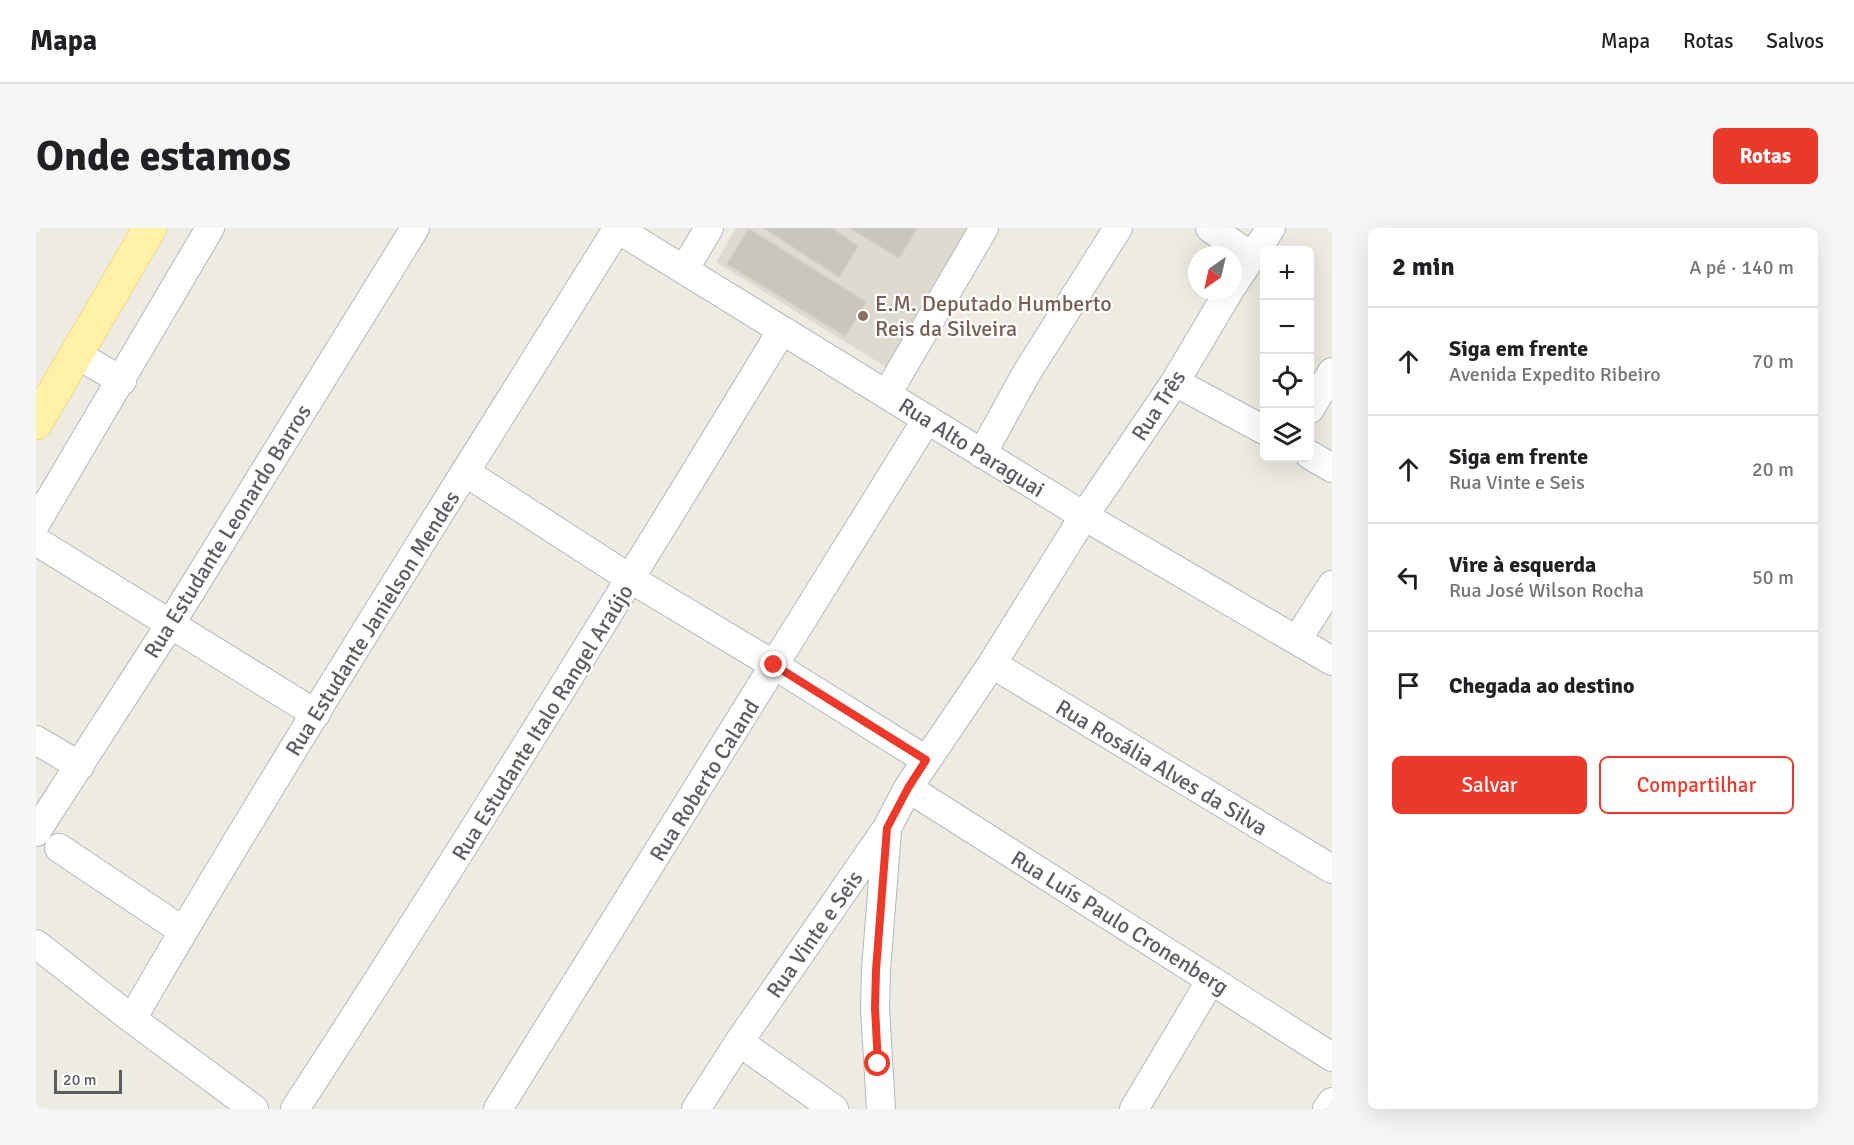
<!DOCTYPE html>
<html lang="pt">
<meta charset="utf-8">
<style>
body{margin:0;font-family:Signika,sans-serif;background:#f6f6f6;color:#202124}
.controls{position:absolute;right:18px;top:18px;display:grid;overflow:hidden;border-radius:9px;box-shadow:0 6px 24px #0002}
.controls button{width:54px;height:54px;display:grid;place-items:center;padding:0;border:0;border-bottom:2px solid #e0e0e0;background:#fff;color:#202124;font:30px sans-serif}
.compass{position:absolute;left:1152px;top:18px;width:54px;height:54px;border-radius:50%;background:#fff;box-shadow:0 6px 24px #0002;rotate:214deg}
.scale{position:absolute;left:18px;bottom:15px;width:68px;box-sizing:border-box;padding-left:6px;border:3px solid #5a5e63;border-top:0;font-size:16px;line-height:21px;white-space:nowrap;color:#5a5e63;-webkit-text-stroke:4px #fff;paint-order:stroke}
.stop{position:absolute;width:18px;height:18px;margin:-14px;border:4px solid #ec3a2a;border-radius:50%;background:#fff}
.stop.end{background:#ec3a2a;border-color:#fff;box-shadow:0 2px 6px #0008}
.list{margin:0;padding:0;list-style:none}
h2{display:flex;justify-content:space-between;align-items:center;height:78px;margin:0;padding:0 24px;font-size:26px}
h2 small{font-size:20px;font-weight:400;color:#757577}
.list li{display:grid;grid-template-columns:39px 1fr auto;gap:18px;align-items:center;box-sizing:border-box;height:108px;padding:0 24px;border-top:2px solid #e0e0e0}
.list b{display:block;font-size:22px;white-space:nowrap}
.list p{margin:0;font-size:20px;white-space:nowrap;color:#757577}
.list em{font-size:20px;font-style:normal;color:#757577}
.actions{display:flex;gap:12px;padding:18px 24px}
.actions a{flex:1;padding:14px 0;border:2px solid #ec3a2a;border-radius:9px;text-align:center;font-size:21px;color:#ec3a2a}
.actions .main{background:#ec3a2a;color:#fff}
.icon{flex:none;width:33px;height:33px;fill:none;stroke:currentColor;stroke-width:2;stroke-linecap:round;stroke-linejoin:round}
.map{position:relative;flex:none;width:1296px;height:881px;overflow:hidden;border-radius:9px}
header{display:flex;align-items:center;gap:36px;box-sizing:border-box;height:84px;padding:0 30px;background:#fff;border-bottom:2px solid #e0e0e0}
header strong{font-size:28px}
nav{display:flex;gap:33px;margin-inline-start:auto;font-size:21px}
.intro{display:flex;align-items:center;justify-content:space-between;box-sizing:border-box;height:144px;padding:0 36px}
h1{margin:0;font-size:42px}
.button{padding:15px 27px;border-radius:9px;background:#ec3a2a;color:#fff;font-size:21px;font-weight:700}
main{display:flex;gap:36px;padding:0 36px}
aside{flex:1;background:#fff;border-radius:9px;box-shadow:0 6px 24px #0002}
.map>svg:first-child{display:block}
.education{fill:#dedad0}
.building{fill:#c8c6bf;stroke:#d2cdc0;stroke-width:1.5}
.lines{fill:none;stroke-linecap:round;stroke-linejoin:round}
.minor-casing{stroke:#b5b8bd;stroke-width:30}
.major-casing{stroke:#f3c855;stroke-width:34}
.minor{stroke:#fff;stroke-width:28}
.major{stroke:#fff1a6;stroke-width:33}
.route{stroke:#ec3a2a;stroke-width:8}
.education-dot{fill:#8d6e63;stroke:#fff;stroke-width:2}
.labels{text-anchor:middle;stroke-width:4.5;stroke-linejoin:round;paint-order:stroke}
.education-label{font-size:22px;fill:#785e54;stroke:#fff;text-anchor:start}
.street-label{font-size:22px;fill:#5a5e63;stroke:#fff}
</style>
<header>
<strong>Mapa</strong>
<nav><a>Mapa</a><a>Rotas</a><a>Salvos</a></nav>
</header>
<div class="intro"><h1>Onde estamos</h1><a class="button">Rotas</a></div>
<main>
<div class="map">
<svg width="1296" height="881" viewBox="0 0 1296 881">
<rect width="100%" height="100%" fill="#eeebe2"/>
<!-- education -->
<path class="education" d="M700,0H939L855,142L680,34Z"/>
<!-- building -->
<path class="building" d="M728,0H795L822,18L803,49Z
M814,0H881L863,30Z
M713,1L830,74L809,108L691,36Z"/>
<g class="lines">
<!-- minor casing -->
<g class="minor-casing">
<path id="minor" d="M580,0L1048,288L1296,433
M1174,0L1215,28
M648,42L673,0
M1197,57L1235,0
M40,126L86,153
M1139,154L1228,202
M851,166L948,0
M1274,181L1296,144
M946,226L990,146L1082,0
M1274,227L1296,240
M429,244L595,351L738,437L890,532
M0,295L174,0
M0,313L280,486
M1261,412L1296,357
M956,436L1296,641
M0,512L44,538
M872,560L1296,829
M0,604L135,395L379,0
M23,620L147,703
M0,716L96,791L218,881
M96,791C251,524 418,263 581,1
M703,814L798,881
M259,881C426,624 587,364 746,102
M462,881L891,191
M660,881L703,814L851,600L872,560L956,436L1048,288L1139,154L1193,63
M845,881L839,780L840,742L851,602
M1098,881L1175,752
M1291,881L1296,874"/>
</g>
<!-- major casing -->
<g class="major-casing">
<path id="major" d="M0,195L114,0"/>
</g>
<!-- minor -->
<use href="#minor" class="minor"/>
<!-- major -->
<use href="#major" class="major"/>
</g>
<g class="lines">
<!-- route -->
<path class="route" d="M738,437L890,532L872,560L851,600L840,742L839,780L842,836"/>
</g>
<!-- markers -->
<circle class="education-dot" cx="827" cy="88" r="6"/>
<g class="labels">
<!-- education labels -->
<g class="education-label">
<text x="839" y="83">E.M. Deputado Humberto<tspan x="839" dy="25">Reis da Silveira</tspan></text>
</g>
<!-- street labels -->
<g class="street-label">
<text transform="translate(1122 177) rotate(-57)" y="8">Rua Três</text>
<text transform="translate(936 219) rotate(32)" y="8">Rua Alto Paraguai</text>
<text transform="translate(191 303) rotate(-58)" y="8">Rua Estudante Leonardo Barros</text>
<text transform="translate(336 395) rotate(-58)" y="8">Rua Estudante Janielson Mendes</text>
<text transform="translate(506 494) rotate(-58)" y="8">Rua Estudante Italo Rangel Araújo</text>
<text transform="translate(1126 539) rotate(31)" y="8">Rua Rosália Alves da Silva</text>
<text transform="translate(668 552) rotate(-58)" y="8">Rua Roberto Caland</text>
<text transform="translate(1084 694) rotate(32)" y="8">Rua Luís Paulo Cronenberg</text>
<text transform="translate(778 706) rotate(-55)" y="8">Rua Vinte e Seis</text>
</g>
</g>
</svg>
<div class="controls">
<button>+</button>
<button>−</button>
<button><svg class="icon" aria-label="locate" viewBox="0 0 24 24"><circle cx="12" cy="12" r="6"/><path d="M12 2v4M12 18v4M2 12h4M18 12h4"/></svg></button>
<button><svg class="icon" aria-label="layers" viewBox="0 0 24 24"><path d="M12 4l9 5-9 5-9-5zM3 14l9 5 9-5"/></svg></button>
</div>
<svg class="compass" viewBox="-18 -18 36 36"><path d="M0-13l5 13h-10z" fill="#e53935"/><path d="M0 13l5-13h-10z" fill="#757577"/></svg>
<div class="scale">20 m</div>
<div class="stop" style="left:842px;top:836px"></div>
<div class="stop end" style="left:738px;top:437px"></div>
</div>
<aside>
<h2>2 min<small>A pé · 140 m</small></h2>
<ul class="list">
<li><svg class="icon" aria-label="ahead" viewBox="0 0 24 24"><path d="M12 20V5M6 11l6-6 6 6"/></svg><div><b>Siga em frente</b><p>Avenida Expedito Ribeiro</p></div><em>70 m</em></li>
<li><svg class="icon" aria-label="ahead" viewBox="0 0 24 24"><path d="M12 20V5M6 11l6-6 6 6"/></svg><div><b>Siga em frente</b><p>Rua Vinte e Seis</p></div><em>20 m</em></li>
<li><svg class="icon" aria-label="left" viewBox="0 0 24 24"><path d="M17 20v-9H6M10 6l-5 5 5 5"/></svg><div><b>Vire à esquerda</b><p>Rua José Wilson Rocha</p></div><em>50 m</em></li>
<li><svg class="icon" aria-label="arrive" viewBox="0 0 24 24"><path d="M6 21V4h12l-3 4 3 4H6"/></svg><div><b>Chegada ao destino</b></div></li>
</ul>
<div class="actions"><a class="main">Salvar</a><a>Compartilhar</a></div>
</aside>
</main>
